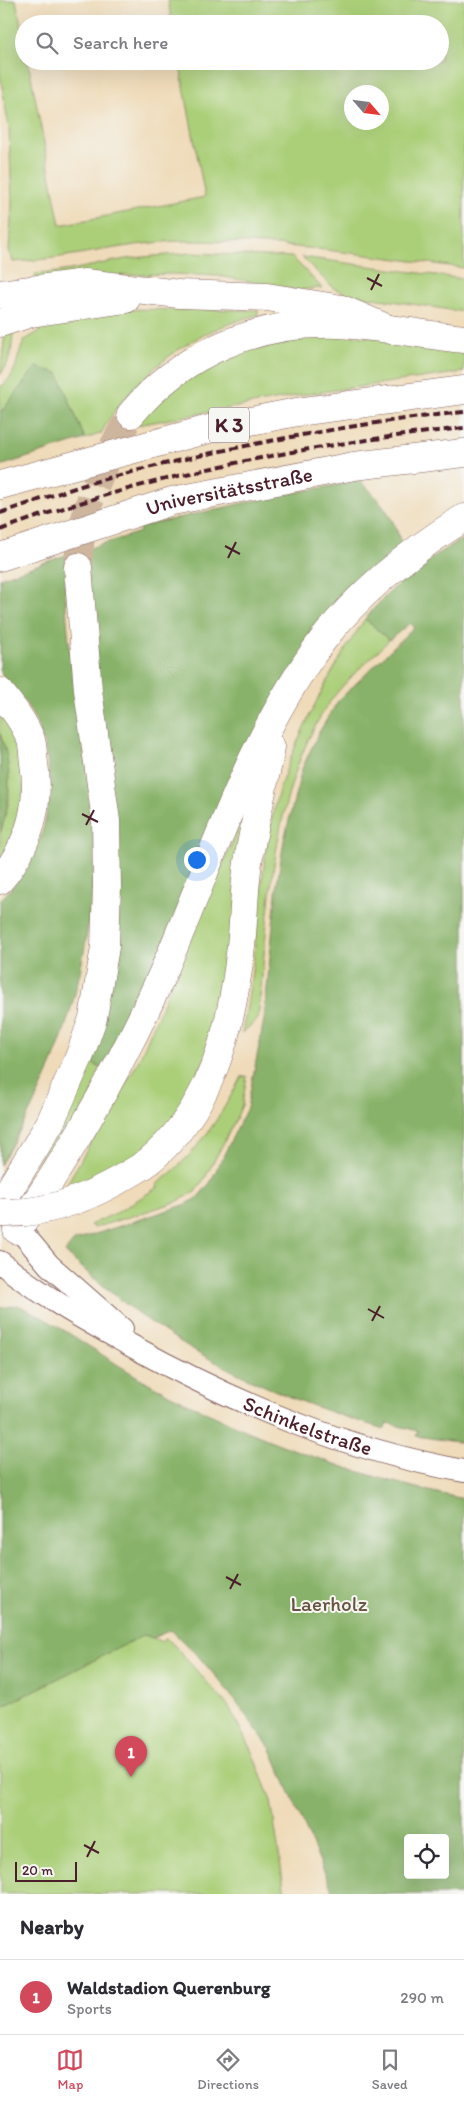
<!DOCTYPE html>
<meta charset="utf-8">
<style>
body{margin:0;font-family:Itim,sans-serif;background:#f7f7f7;color:#2b2b33}
.controls{position:absolute;right:15px;bottom:15px;display:grid;overflow:hidden;border-radius:5px;box-shadow:0 5px 20px #0002}
.controls button{width:45px;height:45px;display:grid;place-items:center;padding:0;border:0;border-bottom:1px solid #e1e1e2;background:#fff;color:#2b2b33;font:25px sans-serif}
.compass{position:absolute;left:344px;top:85px;width:45px;height:45px;border-radius:50%;background:#fff;box-shadow:0 5px 20px #0002;rotate:118deg}
.scale{position:absolute;left:15px;bottom:12px;width:62px;box-sizing:border-box;padding-left:5px;border:2px solid #4a1f2b;border-top:0;font-size:14px;line-height:18px;white-space:nowrap;color:#4a1f2b;-webkit-text-stroke:4px #f6f6f2;paint-order:stroke}
.you{position:absolute;left:196px;top:859px;width:18px;height:18px;margin:-12px;border:4px solid #fff;border-radius:50%;background:#1a73e8;box-shadow:0 0 0 8px #1a73e833}
.badge{display:grid;place-items:center;width:32px;height:32px;border-radius:50%;background:#d1495b;color:#fff;font-size:16px;font-weight:700}
.pin{position:absolute;translate:-50% -41px;filter:drop-shadow(0 1px 2px #0008)}
.pin::after{content:'';position:absolute;top:26px;width:18px;height:15px;background:inherit;clip-path:polygon(0 0,100% 0,50% 100%)}
.list{margin:0;padding:0;list-style:none}
h2{display:flex;justify-content:space-between;align-items:center;height:65px;margin:0;padding:0 20px;font-size:21px}
h2 small{font-size:16px;font-weight:400;color:#7c7c81}
.list li{display:grid;grid-template-columns:32px 1fr auto;gap:15px;align-items:center;box-sizing:border-box;height:75px;padding:0 20px;border-top:1px solid #e1e1e2}
.list b{display:block;font-size:19px;white-space:nowrap}
.list p{margin:0;font-size:16px;white-space:nowrap;color:#7c7c81}
.list em{font-size:16px;font-style:normal;color:#7c7c81}
.icon{flex:none;width:28px;height:28px;fill:none;stroke:currentColor;stroke-width:2;stroke-linecap:round;stroke-linejoin:round}
.map{position:relative;flex:none;width:464px;height:1894px;overflow:hidden}
.search{position:absolute;background:#fff;box-shadow:0 5px 20px #0002;left:15px;right:15px;top:15px;height:55px;display:flex;align-items:center;gap:12px;box-sizing:border-box;padding:0 18px;border-radius:28px;color:#7c7c81;font-size:19px}
.sheet{height:140px;background:#fff}
nav{display:flex;justify-content:space-around;align-items:center;box-sizing:border-box;height:70px;border-top:1px solid #e1e1e2;background:#fff;font-size:14px;color:#7c7c81}
nav a{display:grid;justify-items:center;gap:2px}
nav .on{color:#d1495b}
.map>svg:first-child{display:block}
.green{fill:#abcf79;stroke:#7a7752;fill-rule:evenodd}
.forest{fill:#88b269;stroke:#69684a;fill-rule:evenodd}
.lines{fill:none;stroke-linecap:round;stroke-linejoin:round}
.highway-tunnel{stroke:#ceb59d;stroke-width:28;stroke-dasharray:28 14;stroke-linecap:butt}
.minor-casing{stroke:#84615d;stroke-width:24}
.highway-casing{stroke:#84615d;stroke-width:29}
.minor{stroke:#fff;stroke-width:22}
.highway{stroke:#fff;stroke-width:28}
.rail{stroke:#4a1f2b;stroke-width:4;stroke-dasharray:8 4;stroke-linecap:butt}
.highway-bridge-casing{stroke:#84615d;stroke-width:29;stroke-linecap:butt}
.highway-bridge{stroke:#fff;stroke-width:28}
.ticks{fill:none;stroke:#4a1f2b;stroke-width:2}
.labels{text-anchor:middle;stroke-width:4;stroke-linejoin:round;paint-order:stroke}
.shield{fill:#f6f6f2;stroke:#7e6067;stroke-width:1}
.shield-label{font-size:20px;font-weight:bold;fill:#4a1f2b}
.street-label{font-size:21px;fill:#4a1f2b;stroke:#f6f6f2}
.park-label{font-size:21px;fill:#675442;stroke:#f6f6f2}
</style>
<div class="map">
<svg width="464" height="1894" viewBox="0 0 464 1894">
<rect width="100%" height="100%" fill="#f6f6f2"/>
<filter id="ink" filterUnits="userSpaceOnUse"><feTurbulence type="fractalNoise" baseFrequency=".02" numOctaves="2"/><feDisplacementMap in="SourceGraphic" scale="10" xChannelSelector="R" yChannelSelector="G"/><feConvolveMatrix kernelMatrix="1 2 1 2 8 2 1 2 1" color-interpolation-filters="sRGB"/></filter>
<filter id="wash" filterUnits="userSpaceOnUse"><feTurbulence type="fractalNoise" baseFrequency=".0096" numOctaves="4" result="noise"/><feDisplacementMap in="SourceGraphic" scale="20" xChannelSelector="R" yChannelSelector="G"/><feGaussianBlur stdDeviation="1.12" result="paint"/><feColorMatrix in="noise" values="0 0 0 0 0 0 0 0 0 0 0 0 0 0 0 0 0 1.4 0 .05"/><feComposite in="paint" operator="in"/></filter>
<g filter="url(#wash)">
<rect width="100%" height="100%" fill="#efdbb9"/>
<!-- green -->
<path class="green" d="M0,0H16L24,39V61H28L60,225L205,197L179,61H440V24H172L168,0H464V268C374,256 284,242 193,241C133,240 73,259 13,262L9,250L12,204L9,129L0,74ZM352,92H382V122H352Z
M191,253L292,257L322,288L296,290L219,276L172,274L96,276L37,282L35,274C66,273 96,264 126,259C148,256 170,255 191,253Z
M302,257L464,279V312L347,294L333,288Z
M91,309L258,310V315C207,328 172,349 135,387C122,401 109,416 102,433L85,439L58,374L36,367L2,411L0,410V387C19,375 15,357 25,340L40,331V320Z
M13,325C13,344 12,360 0,375L6,326Z
M295,331L464,345V372L307,394L132,426L198,365Z
M365,619L389,640C370,660 345,680 329,703C270,789 269,918 258,1019L242,1033C257,962 257,889 272,818C284,757 330,670 365,619Z
M0,712C35,765 28,809 0,862V833L9,801L8,766L0,734Z
M253,794L221,1029L161,1142L107,1175L61,1194L138,1062Z
M89,1061L106,1071L34,1195L25,1188Z
M247,1076L242,1105L235,1121L205,1178L195,1192L176,1202L94,1228L90,1225L118,1212L158,1187L157,1184C197,1154 218,1121 241,1077Z
M144,1634L162,1642L165,1638L172,1643L229,1707L252,1752L271,1801L285,1894H0V1708Z"/>
<!-- forest -->
<path class="forest" d="M36,367L58,373L85,439L0,466V410L2,411Z
M360,481C382,501 396,519 402,549L332,616L106,1071L89,1061L102,1014L87,549L140,532L139,527L274,496Z
M464,538V1443L416,1436L418,1431L387,1423L384,1429C258,1392 161,1343 65,1252L74,1241L187,1204L198,1197L210,1183L247,1108L264,1020L277,884L284,840L302,769L318,734L338,701L414,627L410,623L389,640L365,619C392,585 427,560 464,538Z
M66,555C61,647 87,737 94,829C96,859 93,889 89,919C77,1013 49,1084 0,1165V900C53,851 65,766 27,705C21,695 2,679 0,669C0,661 0,651 0,642C0,621 0,599 0,578Z
M0,734C13,763 11,804 0,833Z
M18,1305C65,1327 106,1360 152,1385C250,1438 355,1476 464,1499V1894H334L271,1749L224,1686L198,1656L171,1630L152,1638L144,1635L0,1708V1308ZM408,1838H445V1875H408Z"/>
</g>
<g filter="url(#ink)">
<g class="lines">
<!-- highway-tunnel -->
<path class="highway-tunnel" d="M78,567C80,510 103,463 131,414"/>
<!-- minor casing -->
<g class="minor-casing">
<g id="minor">
<path d="M7,1215L49,1265L122,1329"/>
<path id="s1" d="M0,1262C40,1295 84,1319 130,1345C237,1404 343,1449 464,1471"/>
</g>
</g>
<!-- highway casing -->
<g class="highway-casing">
<g id="highway">
<path d="M0,294L85,283L179,294L267,297L342,309L391,330"/>
<path d="M0,323L31,313L126,299"/>
<path d="M131,414C183,352 258,321 339,324C381,326 423,335 464,339"/>
<path d="M0,485L209,429L297,412L464,390"/>
<path id="s2" d="M0,557L172,501L354,466L464,453"/>
<path d="M0,692C12,707 24,722 31,740C33,747 33,756 34,763C41,807 28,847 0,880"/>
<path d="M144,1165C212,1112 232,1028 241,946C244,918 244,890 248,862C254,824 264,785 271,747"/>
<path d="M0,1205L50,1123L80,1055L93,1018L105,947L107,886L106,821L88,690L78,567"/>
<path d="M17,1230C73,1150 121,1066 161,977C211,864 248,740 322,641C360,591 411,551 464,518"/>
</g>
</g>
<!-- minor -->
<use href="#minor" class="minor"/>
<!-- highway -->
<use href="#highway" class="highway"/>
<!-- rail -->
<path class="rail" d="M0,513C40,500 79,485 120,475C232,446 348,424 464,412
M0,530C152,474 304,445 464,428"/>
<!-- highway-bridge casing -->
<g class="highway-bridge-casing">
<path id="highway-bridge" d="M0,1213C54,1215 99,1193 144,1165"/>
</g>
<!-- highway-bridge -->
<use href="#highway-bridge" class="highway-bridge"/>
</g>
</g>
<!-- ticks -->
<path class="ticks" d="M367,278L382,286M371,290L379,274M225,546L240,554M228,558L236,542M82,814L98,822M86,825L94,810M368,1309L384,1318M372,1321L380,1306M226,1577L241,1585M230,1589L238,1574M84,1845L99,1853M87,1857L95,1841"/>
<g class="labels">
<!-- shield labels -->
<rect class="shield" x="209" y="407.5" width="40" height="35" rx="4"/>
<g class="shield-label">
<text x="229" y="432">K 3</text>
</g>
<!-- street labels -->
<g class="street-label">
<text dy="7" stroke="none"><textPath href="#s2" startOffset="239">Universitätsstraße</textPath></text>
<text dy="7" stroke="none"><textPath href="#s1" startOffset="350">Schinkelstraße</textPath></text>
</g>
<!-- park labels -->
<g class="park-label">
<text x="329" y="1611">Laerholz</text>
</g>
</g>
</svg>
<div class="controls">
<button><svg class="icon" aria-label="locate" viewBox="0 0 24 24"><circle cx="12" cy="12" r="6"/><path d="M12 2v4M12 18v4M2 12h4M18 12h4"/></svg></button>
</div>
<svg class="compass" viewBox="-18 -18 36 36"><path d="M0-13l5 13h-10z" fill="#e53935"/><path d="M0 13l5-13h-10z" fill="#7c7c81"/></svg>
<div class="scale">20 m</div>
<div class="you"></div>
<div class="pin badge" style="left:131px;top:1777px">1</div>
<div class="search"><svg class="icon" aria-label="search" viewBox="0 0 24 24"><circle cx="10" cy="10" r="6"/><path d="M15 15l6 6"/></svg>Search here</div>
</div>
<section class="sheet">
<h2>Nearby<small></small></h2>
<ul class="list">
<li><span class="badge">1</span><div><b>Waldstadion Querenburg</b><p>Sports</p></div><em>290 m</em></li>
</ul>
</section>
<nav>
<a class="on"><svg class="icon" aria-label="map" viewBox="0 0 24 24"><path d="M3 6l6-2 6 2 6-2v14l-6 2-6-2-6 2zM9 4v14M15 6v14"/></svg>Map</a>
<a><svg class="icon" aria-label="directions" viewBox="0 0 24 24"><path d="M12 3l9 9-9 9-9-9zM9 14v-3h6M13 9l2 2-2 2"/></svg>Directions</a>
<a><svg class="icon" aria-label="saved" viewBox="0 0 24 24"><path d="M7 4h10v16l-5-4-5 4z"/></svg>Saved</a>
</nav>
